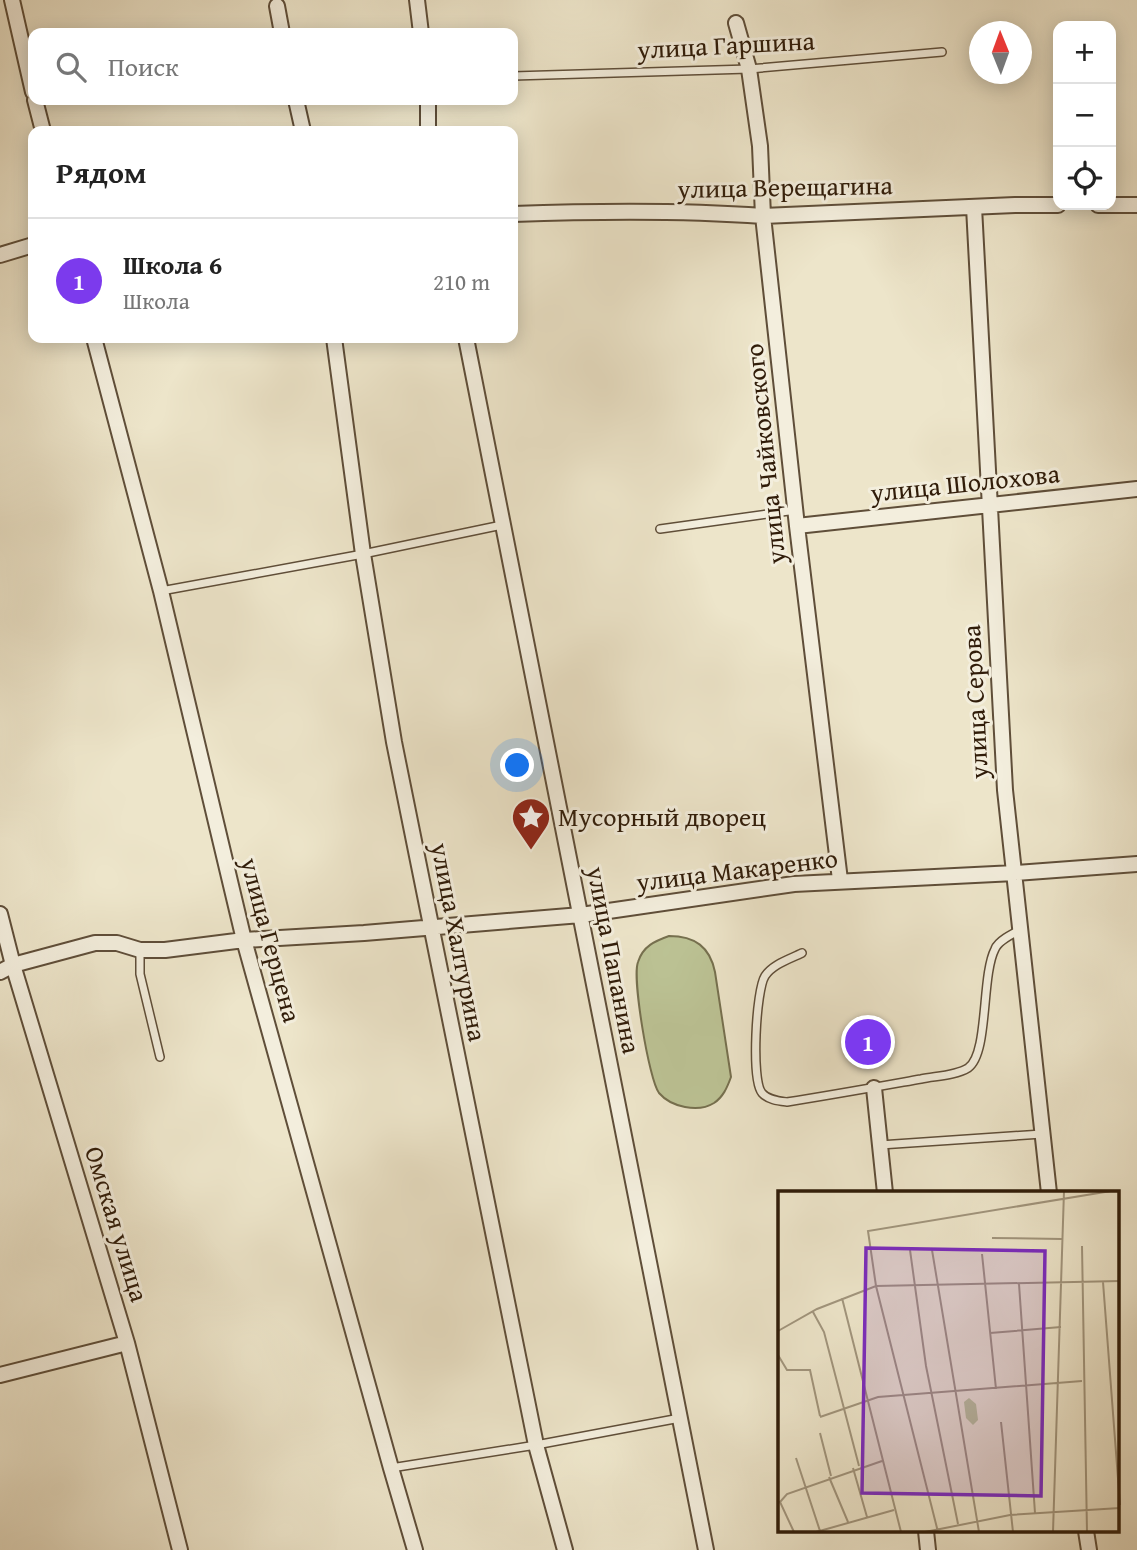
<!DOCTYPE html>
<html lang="ru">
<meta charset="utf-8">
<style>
body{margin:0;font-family:"Gentium Book Plus",serif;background:#f6f6f6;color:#222}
.controls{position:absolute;right:21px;top:21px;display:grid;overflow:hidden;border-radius:14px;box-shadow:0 4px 18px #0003}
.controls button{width:63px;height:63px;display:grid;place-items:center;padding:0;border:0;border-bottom:2px solid #e0e0e0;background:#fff;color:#222;font:35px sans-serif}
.compass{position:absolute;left:969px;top:21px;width:63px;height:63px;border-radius:50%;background:#fff;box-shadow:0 4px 18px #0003;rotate:359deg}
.you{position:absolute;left:518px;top:766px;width:24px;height:24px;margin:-18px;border:5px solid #fff;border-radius:50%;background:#1a73e8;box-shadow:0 0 0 10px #1a73e833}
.badge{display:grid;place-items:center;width:46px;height:46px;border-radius:50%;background:#7c3aed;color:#fff;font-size:23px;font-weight:700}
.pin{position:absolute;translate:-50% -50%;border:4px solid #fff;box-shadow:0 2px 7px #0006}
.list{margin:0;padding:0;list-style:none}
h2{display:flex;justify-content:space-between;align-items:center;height:91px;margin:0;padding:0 28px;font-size:30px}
h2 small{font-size:23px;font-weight:400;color:#767676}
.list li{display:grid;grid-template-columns:46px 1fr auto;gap:21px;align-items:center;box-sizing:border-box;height:126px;padding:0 28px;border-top:2px solid #e0e0e0}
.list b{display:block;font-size:26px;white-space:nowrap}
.list p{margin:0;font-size:23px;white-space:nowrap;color:#767676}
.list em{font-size:23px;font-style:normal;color:#767676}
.icon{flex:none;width:38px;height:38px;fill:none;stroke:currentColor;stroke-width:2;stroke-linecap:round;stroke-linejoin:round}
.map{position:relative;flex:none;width:1137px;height:1550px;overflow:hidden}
.search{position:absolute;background:#fff;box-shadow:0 4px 18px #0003;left:28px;top:28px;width:490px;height:77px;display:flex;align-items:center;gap:18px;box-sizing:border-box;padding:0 24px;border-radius:14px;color:#767676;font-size:26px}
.panel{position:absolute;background:#fff;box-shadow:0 4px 18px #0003;left:28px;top:126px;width:490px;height:217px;border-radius:14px}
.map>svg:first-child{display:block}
.green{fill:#bcc395;stroke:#76704f;stroke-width:2}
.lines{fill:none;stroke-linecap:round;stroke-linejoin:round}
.service-casing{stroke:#5f4e39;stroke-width:10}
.minor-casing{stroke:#5f4e39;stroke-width:18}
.service{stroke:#f3eedd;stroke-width:7}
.minor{stroke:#f3eedd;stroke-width:14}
.labels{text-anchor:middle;stroke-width:6;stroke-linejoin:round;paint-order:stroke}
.street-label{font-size:26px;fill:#301c09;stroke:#f3eedd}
.poi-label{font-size:26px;fill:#301c09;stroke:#f3eedd;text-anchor:start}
.inset-road{fill:none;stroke:#a1957d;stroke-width:2}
.view{fill:#7b2cbf;fill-opacity:0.15;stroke:#7b2cbf;stroke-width:3.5}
.inset-edge{fill:none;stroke:#301c09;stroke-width:3.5}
</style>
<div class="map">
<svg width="1137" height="1550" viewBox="0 0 1137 1550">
<rect width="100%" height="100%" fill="#ede5ca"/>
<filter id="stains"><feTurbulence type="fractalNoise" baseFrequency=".00286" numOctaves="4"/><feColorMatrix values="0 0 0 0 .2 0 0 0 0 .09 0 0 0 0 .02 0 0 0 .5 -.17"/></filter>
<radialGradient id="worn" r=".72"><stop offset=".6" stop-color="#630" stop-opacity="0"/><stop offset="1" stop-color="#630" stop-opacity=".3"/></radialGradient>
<!-- green -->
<path class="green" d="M669,936C695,936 710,947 715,972L731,1077C727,1088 723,1097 714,1103C698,1113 671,1107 659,1093C649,1080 632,978 638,962C643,946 655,941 669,936Z"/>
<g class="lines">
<!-- service casing -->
<g class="service-casing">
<path id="service" d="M513,76L749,69L942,52
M660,529L796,510
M161,591L363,554L502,525
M140,950V974L160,1057
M802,953C790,959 773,964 765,976C756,990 751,1080 762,1093C768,1100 779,1101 787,1102C832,1095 876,1087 921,1079C935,1076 955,1076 968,1068C989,1054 981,976 995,949C998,941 1012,934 1020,930
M880,1145L1042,1134
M391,1468L536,1445L680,1418"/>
</g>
<!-- minor casing -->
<g class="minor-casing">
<path id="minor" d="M12,0L33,92
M417,0L421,33
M277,6L282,33
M736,23L749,69L760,146L763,216L797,526L840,880
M35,100L43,131
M296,100L303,131
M428,131V100
M1098,205H1137
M974,207L1005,790L1049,1193
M513,214C596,211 680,210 763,216L1015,205H1058
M0,255L33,245
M94,338L161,591L244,940L391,1468L415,1550
M334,338L363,554L394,742L536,1445L565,1550
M466,338C543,742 629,1145 706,1550
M797,526L1137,489
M0,914L13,965L127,1343L180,1550
M0,972L13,965L95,943H117L140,950H165L244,940L364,933L581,915L794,884L1015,873L1137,864
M874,1088L885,1193
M0,1375L127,1343
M926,1531L928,1550
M1086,1531L1089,1550"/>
</g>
<!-- service -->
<use href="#service" class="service"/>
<!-- minor -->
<use href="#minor" class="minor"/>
</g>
<!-- icons -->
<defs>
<g id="sight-pin" transform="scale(2.0125)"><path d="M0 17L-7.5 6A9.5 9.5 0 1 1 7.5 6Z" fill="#8f2418" stroke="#f3eedd"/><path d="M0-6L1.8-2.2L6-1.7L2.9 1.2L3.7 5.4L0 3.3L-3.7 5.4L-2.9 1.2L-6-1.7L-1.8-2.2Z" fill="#fff"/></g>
</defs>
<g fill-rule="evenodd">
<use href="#sight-pin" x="531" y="817"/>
</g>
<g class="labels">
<!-- street labels -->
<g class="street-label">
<text transform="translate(726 45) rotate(-3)" y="9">улица Гаршина</text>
<text transform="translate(785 187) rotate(-1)" y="9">улица Верещагина</text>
<text transform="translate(765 454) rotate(-96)" y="9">улица Чайковского</text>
<text transform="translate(965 483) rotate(-6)" y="9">улица Шолохова</text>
<text transform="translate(975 702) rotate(-93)" y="9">улица Серова</text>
<text transform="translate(737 870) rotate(-7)" y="9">улица Макаренко</text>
<text transform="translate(271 940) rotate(75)" y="9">улица Герцена</text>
<text transform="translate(459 942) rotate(79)" y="9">улица Халтурина</text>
<text transform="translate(614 960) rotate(79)" y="9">улица Папанина</text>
<text transform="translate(117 1224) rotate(73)" y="9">Омская улица</text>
</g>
<!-- poi labels -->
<g class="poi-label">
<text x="558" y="826">Мусорный дворец</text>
</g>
</g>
<!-- overview -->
<g transform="translate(778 1191)">
<rect width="341" height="341" fill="#ede5ca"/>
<path d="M191,207L198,213L200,229L195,234L188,227L186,211Z" fill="#bcc395"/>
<path class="inset-road" d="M214,47L284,48M304,55L309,341M132,59L148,175L180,333M154,59L201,341M204,63L218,198M325,91L342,314M241,93L257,322M64,107L123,341M35,121L46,141L81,275M0,140L39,118L98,95L342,90M212,142L283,136M0,164L9,179H32L42,225M42,226L100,206L304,190M223,231L235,341M42,242L53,285M18,267L42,340M75,277L89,326M51,286L70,331M16,341L2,311L9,303L104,270M38,341L116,319M147,341L232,324L342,317M160,341L98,95L90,40L333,0M275,341L286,0"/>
<path class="view" d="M88,57L267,60L263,305L84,302Z"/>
<rect width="341" height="341" class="inset-edge"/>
</g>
<rect width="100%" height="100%" filter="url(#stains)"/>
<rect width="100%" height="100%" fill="url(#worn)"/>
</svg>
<div class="controls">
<button>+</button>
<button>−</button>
<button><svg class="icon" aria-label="locate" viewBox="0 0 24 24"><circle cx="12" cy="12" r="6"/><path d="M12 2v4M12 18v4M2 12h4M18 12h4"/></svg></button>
</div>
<svg class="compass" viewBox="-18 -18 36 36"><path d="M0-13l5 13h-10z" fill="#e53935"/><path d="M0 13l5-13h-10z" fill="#767676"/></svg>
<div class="you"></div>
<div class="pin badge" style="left:868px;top:1042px">1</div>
<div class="search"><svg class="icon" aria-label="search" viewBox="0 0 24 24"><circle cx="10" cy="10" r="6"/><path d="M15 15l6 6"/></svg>Поиск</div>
<section class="panel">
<h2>Рядом<small></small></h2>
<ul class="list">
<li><span class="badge">1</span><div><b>Школа 6</b><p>Школа</p></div><em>210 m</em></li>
</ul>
</section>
</div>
